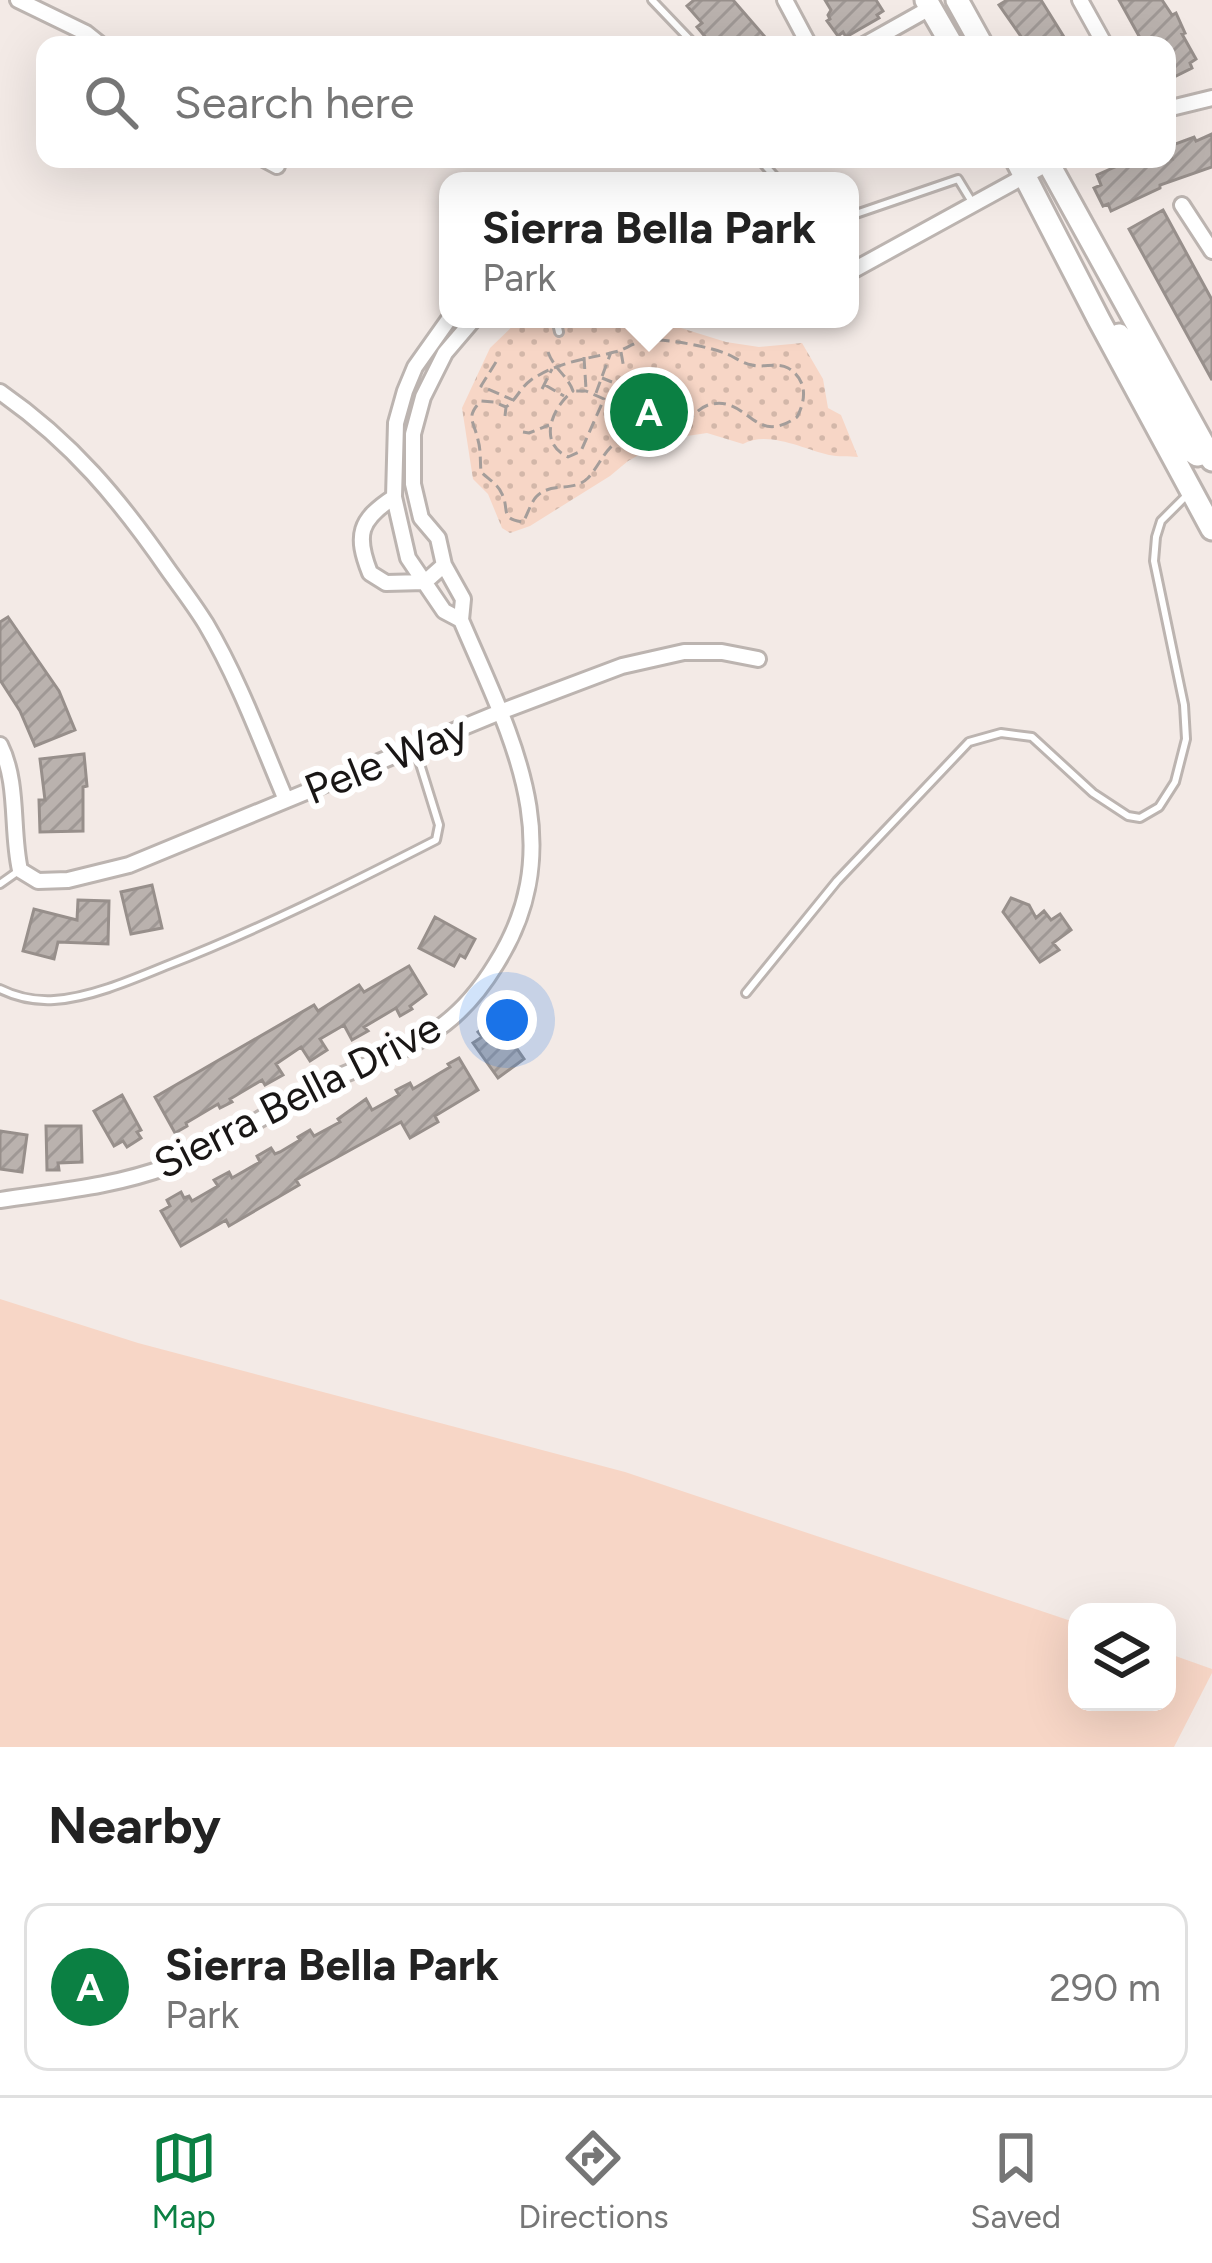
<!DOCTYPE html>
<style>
body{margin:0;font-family:Figtree,sans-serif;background:#f6f6f6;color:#222}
.controls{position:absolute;right:36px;bottom:36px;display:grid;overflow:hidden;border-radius:24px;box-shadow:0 12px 48px #0002}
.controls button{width:108px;height:108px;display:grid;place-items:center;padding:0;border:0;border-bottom:3px solid #e0e0e0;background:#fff;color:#222;font:60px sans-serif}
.you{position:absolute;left:507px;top:1020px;width:42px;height:42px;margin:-30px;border:9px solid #fff;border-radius:50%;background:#1a73e8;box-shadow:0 0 0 18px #1a73e833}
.badge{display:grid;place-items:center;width:78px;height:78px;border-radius:50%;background:#0b8043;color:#fff;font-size:39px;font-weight:700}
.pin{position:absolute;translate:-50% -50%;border:6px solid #fff;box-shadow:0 3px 12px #0006}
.popup{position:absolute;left:439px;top:172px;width:420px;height:156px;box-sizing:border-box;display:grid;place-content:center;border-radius:24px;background:#fff;filter:drop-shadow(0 3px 9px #0005);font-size:39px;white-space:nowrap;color:#767676}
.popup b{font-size:45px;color:#222}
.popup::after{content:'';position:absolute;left:50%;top:100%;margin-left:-24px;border:24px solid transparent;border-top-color:#fff}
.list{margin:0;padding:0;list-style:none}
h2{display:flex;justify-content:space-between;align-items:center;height:156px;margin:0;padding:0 48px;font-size:51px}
h2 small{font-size:39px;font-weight:400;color:#767676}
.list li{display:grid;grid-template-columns:78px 1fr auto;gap:36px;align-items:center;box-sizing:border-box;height:168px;margin:0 24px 24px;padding:0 24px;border:3px solid #e0e0e0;border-radius:24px}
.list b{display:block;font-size:45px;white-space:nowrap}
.list p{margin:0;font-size:39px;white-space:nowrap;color:#767676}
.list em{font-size:39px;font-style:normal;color:#767676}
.icon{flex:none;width:66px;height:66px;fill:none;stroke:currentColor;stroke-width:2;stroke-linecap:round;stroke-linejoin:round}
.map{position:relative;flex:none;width:1212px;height:1747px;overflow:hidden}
.search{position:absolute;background:#fff;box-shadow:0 12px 48px #0002;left:36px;right:36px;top:36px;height:132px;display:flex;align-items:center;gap:30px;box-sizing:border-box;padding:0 42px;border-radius:24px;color:#767676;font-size:45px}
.sheet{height:348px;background:#fff}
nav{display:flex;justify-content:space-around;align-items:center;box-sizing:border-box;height:168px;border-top:3px solid #e0e0e0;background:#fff;font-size:33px;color:#767676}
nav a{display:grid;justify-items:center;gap:6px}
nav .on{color:#0b8043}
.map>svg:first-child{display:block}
.grass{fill:#f7d6c6}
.park{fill:url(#park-dots)}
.building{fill:url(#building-hatch);stroke:#978f8b;stroke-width:3}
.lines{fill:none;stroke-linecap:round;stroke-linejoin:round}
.lane-casing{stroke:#bcb4b0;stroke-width:12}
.street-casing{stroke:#bcb4b0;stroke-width:20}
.primary-casing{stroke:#bcb4b0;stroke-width:27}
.path{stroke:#a49d9a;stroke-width:3;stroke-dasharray:12 6;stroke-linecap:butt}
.lane{stroke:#fff;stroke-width:6}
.street{stroke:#fff;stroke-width:14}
.primary{stroke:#fff;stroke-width:21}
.labels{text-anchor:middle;stroke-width:12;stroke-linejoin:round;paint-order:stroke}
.street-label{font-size:42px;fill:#191615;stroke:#fff}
</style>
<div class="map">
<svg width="1212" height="1747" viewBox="0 0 1212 1747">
<defs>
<pattern id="park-dots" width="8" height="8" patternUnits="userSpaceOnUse" patternTransform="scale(3)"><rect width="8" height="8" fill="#f7d6c6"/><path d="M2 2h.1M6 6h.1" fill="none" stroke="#d3b7a9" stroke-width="1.8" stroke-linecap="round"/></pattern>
<pattern id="building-hatch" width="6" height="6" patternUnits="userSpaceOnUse" patternTransform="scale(3)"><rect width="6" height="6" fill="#bab2ae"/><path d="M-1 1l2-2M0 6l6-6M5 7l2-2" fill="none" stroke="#9f9895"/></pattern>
</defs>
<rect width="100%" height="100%" fill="#f3eae6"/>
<!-- grass -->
<path class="grass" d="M0,1299L138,1343L625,1472L1077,1623V1702H1167V1653L1212,1669V1673L1174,1747H0Z"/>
<!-- park -->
<path class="park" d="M520,319H652L726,342L759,347L802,343L823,379L828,408L841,415L858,457C849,456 838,457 829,455C804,449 767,430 743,444L707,433L667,439L628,461L610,476L530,526L510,533L502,528L488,494L473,479L462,408L490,348Z"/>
<!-- building -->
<path class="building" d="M694,0H733L772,45H712L697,27L702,23L687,6Z
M825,0H876L883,11L877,15L879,18L846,37L843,32L838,36L827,21L830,19L828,15L831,10Z
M1007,0H1041L1069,45H1027L999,5Z
M1119,0H1162L1172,15L1176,13L1185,33L1182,34L1196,59L1190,63L1192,68L1174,77L1167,64V45H1144Z
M1212,134V167L1160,185V188L1111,211L1108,204L1103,206L1094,188L1101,185L1097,175L1133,159H1172L1167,147L1194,137L1196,141Z
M1163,210L1212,300V380L1129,229Z
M8,617L59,691L75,730L35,746L20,711L0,680V622Z
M84,754L87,786L83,787V831L40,832L39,800H45L40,759Z
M152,885L162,928L131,934L121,892Z
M1011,898L1029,905L1036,918L1044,911L1051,920L1060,914L1071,930L1053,943L1059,950L1040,962L1003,912Z
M78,900L109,901L108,944L58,942L54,959L23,951L34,909L77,920Z
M435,917L475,939L465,958L460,955L454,966L419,948Z
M409,966L426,994L410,1006L412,1009L400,1016L396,1008L364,1027L368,1031L352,1040L344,1025L320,1039L327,1050L310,1061L301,1047L276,1064L283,1075L265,1085L262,1080L230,1099L232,1102L220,1108L218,1104L186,1123L187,1126L175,1133L155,1097L314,1005L318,1011L359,985L364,992Z
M492,1021L502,1036L506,1033L524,1059L498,1078L473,1043L482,1037L478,1032Z
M459,1058L478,1090L435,1116L438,1122L410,1138L401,1122L296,1180L299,1185L229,1226L226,1220L181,1246L161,1211L170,1206L167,1200L181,1192L184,1198L189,1196L192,1201L218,1186L214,1180L229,1172L232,1178L260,1162L257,1156L271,1148L275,1154L280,1152L300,1140L298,1137L310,1130L314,1136L340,1122L338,1119L366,1099L372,1110L399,1095L396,1090L410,1083L413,1089L450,1067L448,1064Z
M122,1095L141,1130L137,1132L141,1138L127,1147L123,1141L114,1146L94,1111Z
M46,1126H81L82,1162L58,1163L59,1170H47Z
M0,1131L27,1135L22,1172L0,1169Z"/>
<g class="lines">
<!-- lane casing -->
<g class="lane-casing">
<path id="lane" d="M652,0L695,45
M759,159L779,181
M850,216L958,179L972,202
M556,319L559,332
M0,884L17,872
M0,989C16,997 36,1001 54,1000C90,998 134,979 168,965C260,929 348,885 436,840L439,825L416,751
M746,993L837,881L969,742L1001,733L1032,737L1093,793L1128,816L1140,818L1159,807L1175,782L1186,739L1184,705L1154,561L1156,537L1161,521L1188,494"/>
</g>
<!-- street casing -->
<g class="street-casing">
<path id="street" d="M18,0L86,33L101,45
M785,0L809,45
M1080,0L1105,45
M864,45L930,8
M1167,109L1212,98
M264,159L277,166
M1182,205L1212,251
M850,272L1052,161
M449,319L415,367L405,391L396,423L394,497L408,558L444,611L461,620
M0,392C72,442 120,500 169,571C182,589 195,606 206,624C239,680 261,741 286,800
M394,497C359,520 355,535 370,573L386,583L425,582L444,565
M0,745C19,783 11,830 20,870L38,881L68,880L129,865L500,712L622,666L684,652H722L758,659
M0,1200C59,1191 112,1187 169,1166C222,1146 277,1106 329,1081C362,1066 397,1055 428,1035C457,1018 479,992 496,964C572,844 510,735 461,620L463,599L444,565L438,538L421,518L413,484V434L423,397L445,353L474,319"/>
</g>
<!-- primary casing -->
<g class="primary-casing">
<path id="primary" d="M926,0L952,45
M957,0L982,45
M1016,159L1099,320L1212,529
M1046,159L1212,460
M1119,335L1137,359L1187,448L1197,455L1208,452"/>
</g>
<!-- path -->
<path class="path" d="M548,352C554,369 568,376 573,391C552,407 537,443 568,457L581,451L604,399L586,391H573
M621,352L624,369
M584,357L586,389
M496,362L481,386L513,400
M602,378L612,382
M545,385L564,396
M542,389L552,369
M596,393L611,352
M505,416L506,407C517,399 520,388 531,380C559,361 588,359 619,351C627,348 635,342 645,341C661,337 711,347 727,354C735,357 743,364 752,365C764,368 777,362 788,368C808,380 806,400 797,417C754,447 749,397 712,404C699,406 692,419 681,425C664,436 644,431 626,437C606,444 601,464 588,478C573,493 551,481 536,497C530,504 528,514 523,522C499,519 510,510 502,494C498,484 488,479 481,472C480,462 481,450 478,440C474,421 465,417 481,401L494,402L506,407
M523,432L529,433L549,425"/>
<!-- lane -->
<use href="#lane" class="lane"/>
<!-- street -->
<use href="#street" class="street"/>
<!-- primary -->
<use href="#primary" class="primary"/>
</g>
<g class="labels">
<!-- street labels -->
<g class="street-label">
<text transform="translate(386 759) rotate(-22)" y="15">Pele Way</text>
<text transform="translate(297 1095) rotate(-27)" y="15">Sierra Bella Drive</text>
</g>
</g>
</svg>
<div class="controls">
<button><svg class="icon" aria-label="layers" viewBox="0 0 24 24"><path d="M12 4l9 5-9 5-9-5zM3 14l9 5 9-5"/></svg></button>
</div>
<div class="you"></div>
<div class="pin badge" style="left:649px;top:412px">A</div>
<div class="popup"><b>Sierra Bella Park</b>Park</div>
<div class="search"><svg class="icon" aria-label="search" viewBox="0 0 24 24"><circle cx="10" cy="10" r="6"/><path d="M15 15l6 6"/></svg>Search here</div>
</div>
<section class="sheet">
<h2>Nearby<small></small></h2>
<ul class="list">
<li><span class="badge">A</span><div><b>Sierra Bella Park</b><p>Park</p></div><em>290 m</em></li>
</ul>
</section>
<nav>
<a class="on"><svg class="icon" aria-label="map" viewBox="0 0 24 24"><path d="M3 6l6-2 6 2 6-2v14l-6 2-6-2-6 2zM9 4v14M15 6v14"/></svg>Map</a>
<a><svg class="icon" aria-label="directions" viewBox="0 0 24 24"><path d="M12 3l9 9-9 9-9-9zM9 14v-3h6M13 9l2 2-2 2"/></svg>Directions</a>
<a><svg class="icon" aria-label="saved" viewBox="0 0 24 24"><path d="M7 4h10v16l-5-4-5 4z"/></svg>Saved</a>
</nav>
